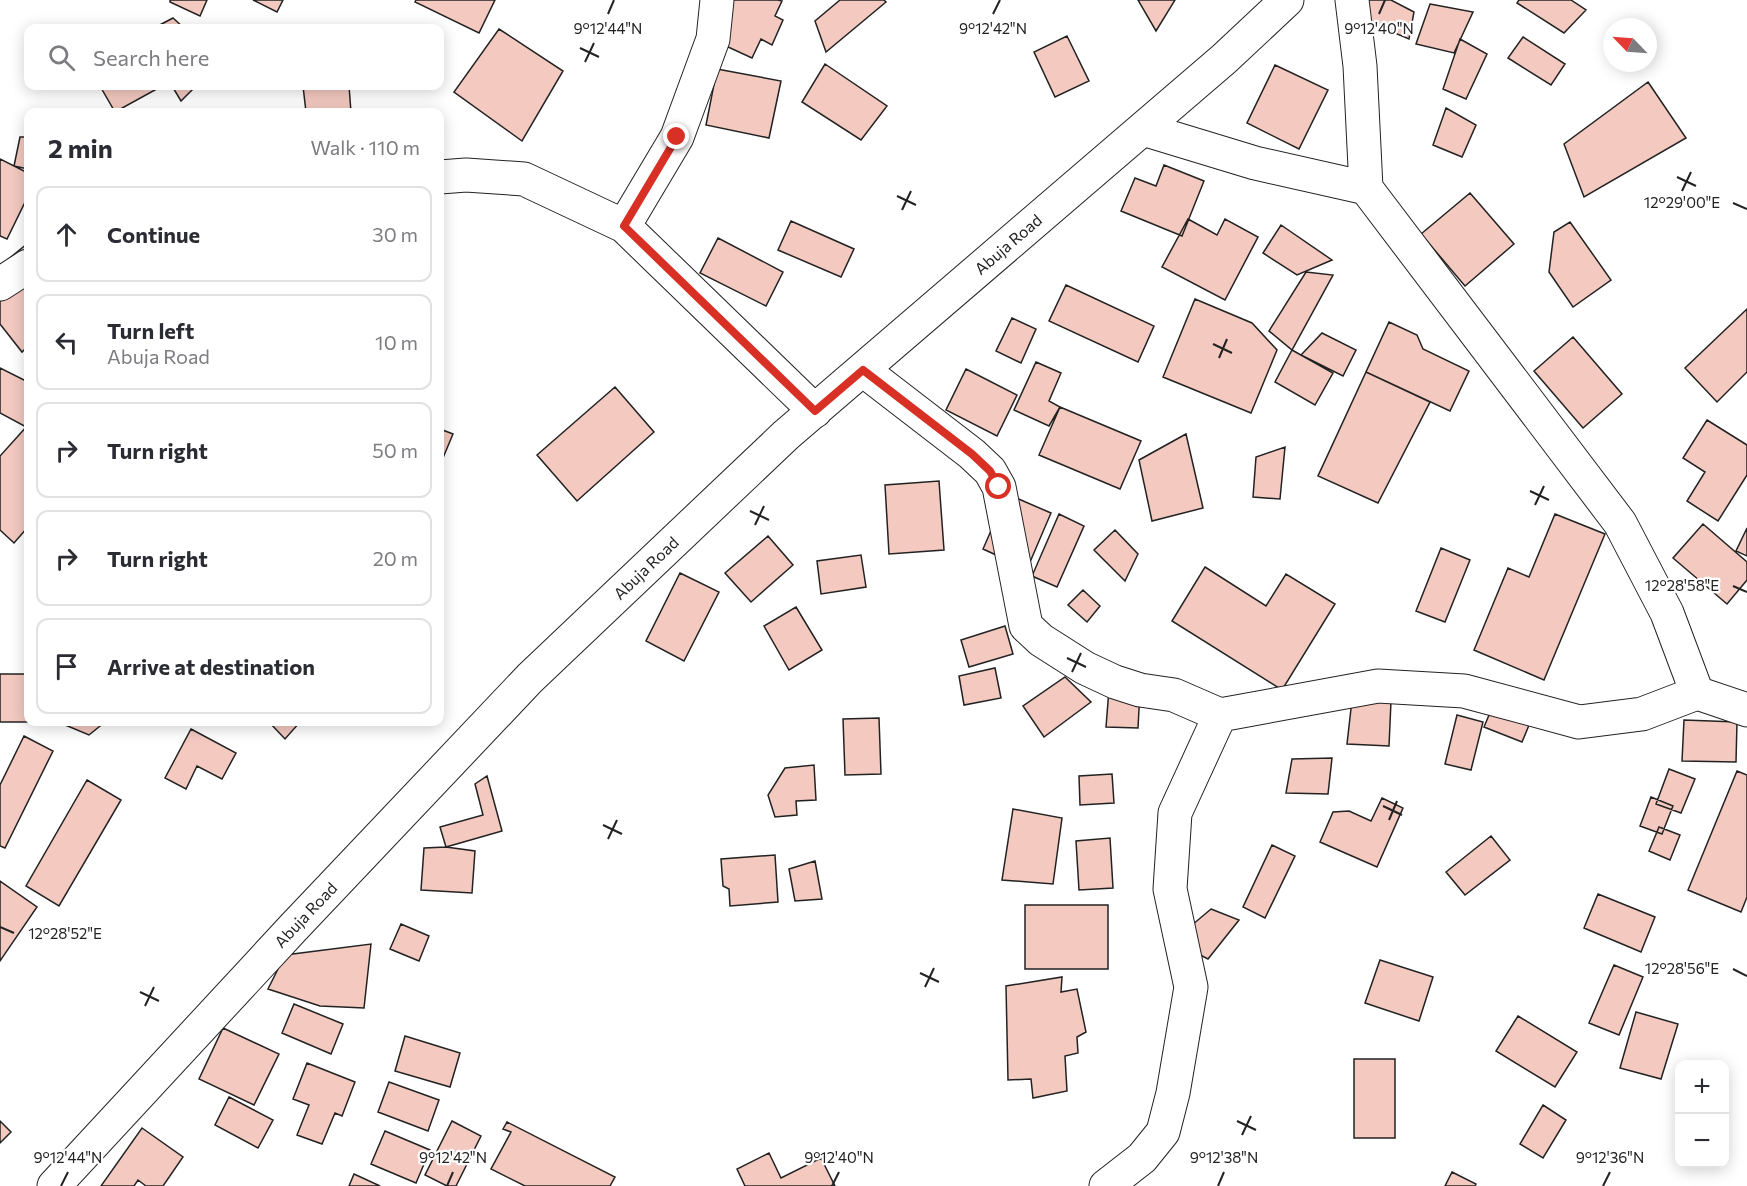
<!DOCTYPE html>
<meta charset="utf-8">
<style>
body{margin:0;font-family:Commissioner,sans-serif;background:#f2f2f3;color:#2b2b33}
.controls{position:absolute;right:18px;bottom:18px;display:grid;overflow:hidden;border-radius:12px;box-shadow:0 3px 15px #0003}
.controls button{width:54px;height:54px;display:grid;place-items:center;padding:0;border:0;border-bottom:2px solid #e1e1e2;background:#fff;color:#2b2b33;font:30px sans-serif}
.compass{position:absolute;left:1603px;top:18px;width:54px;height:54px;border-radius:50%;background:#fff;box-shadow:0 3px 15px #0003;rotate:295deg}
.stop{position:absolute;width:18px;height:18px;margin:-14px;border:4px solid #d93025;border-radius:50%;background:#fff}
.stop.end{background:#d93025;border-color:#fff;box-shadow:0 2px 6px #0008}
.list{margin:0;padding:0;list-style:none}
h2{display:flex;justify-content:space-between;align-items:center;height:78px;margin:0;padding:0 24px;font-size:26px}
h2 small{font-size:20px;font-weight:400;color:#7c7c81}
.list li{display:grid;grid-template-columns:39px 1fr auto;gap:18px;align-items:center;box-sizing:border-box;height:96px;margin:0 12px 12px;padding:0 12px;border:2px solid #e1e1e2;border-radius:12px}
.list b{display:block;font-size:22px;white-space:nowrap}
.list p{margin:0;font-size:20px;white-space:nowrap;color:#7c7c81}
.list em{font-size:20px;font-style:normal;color:#7c7c81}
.icon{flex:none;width:33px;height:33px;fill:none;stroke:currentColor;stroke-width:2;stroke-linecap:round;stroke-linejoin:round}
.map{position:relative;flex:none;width:1747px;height:1186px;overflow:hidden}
.search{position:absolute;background:#fff;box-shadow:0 3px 15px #0003;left:24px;top:24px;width:420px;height:66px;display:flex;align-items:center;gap:15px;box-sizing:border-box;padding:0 21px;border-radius:12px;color:#7c7c81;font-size:22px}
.panel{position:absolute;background:#fff;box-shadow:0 3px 15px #0003;left:24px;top:108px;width:420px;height:618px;border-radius:12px}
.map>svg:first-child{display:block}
.building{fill:#f3c9c0;stroke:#222;stroke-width:1.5}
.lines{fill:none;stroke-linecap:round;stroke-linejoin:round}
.minor-casing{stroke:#222;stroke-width:35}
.primary-casing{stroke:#222;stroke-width:35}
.minor{stroke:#fff;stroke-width:33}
.primary{stroke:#fff;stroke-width:33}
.route{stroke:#d93025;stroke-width:8}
.ticks{fill:none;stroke:#222;stroke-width:2}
.labels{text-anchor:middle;stroke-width:4.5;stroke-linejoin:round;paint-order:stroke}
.street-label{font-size:16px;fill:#222;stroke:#fff}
.ticks-label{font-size:15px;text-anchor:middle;fill:#222;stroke:#fff;stroke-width:4.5;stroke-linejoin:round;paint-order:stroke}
</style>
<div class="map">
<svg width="1747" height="1186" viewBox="0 0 1747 1186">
<rect width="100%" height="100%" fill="#fff"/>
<!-- building -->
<path class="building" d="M170,0H207L200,16L170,2Z
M253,0H283L277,12Z
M416,0H495L479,33L415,2Z
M708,0H778L782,1L775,16L783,20L772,45L761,39L752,58L702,35Z
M840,0H884L886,2L826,52L815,21Z
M1138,0H1175L1156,31Z
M1364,0H1391L1414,12L1409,39L1354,16Z
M1519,0H1571L1586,10L1564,33L1517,3Z
M1430,4L1473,12L1454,53L1416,44Z
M173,18L184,28H154Z
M499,29L563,71L522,141L454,92Z
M1067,36L1089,81L1055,97L1034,52Z
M1523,37L1565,64L1551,85L1508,58Z
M1460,39L1487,54L1466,99L1443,89Z
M825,64L887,106L861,140L802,102Z
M1275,65L1328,90L1299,149L1247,123Z
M717,69L781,81L769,138L706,125Z
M1648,82L1686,138L1584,197L1564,144Z
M100,86H152L155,90L115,112Z
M172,86H196L181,101Z
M303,86H349L351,112H306Z
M1446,108L1476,125L1462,157L1433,145Z
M20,137H28V169L14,166Z
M0,159L28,173V196L7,239L0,236Z
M1164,165L1204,181L1182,236L1121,211L1135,178L1156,186Z
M1470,193L1514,244L1465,286L1421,234Z
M1188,219L1217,235L1225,219L1258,237L1225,300L1162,267Z
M791,221L854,249L841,277L778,250Z
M1570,222L1611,280L1573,307L1549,272L1554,232Z
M1281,225L1332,260L1297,275L1263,253Z
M718,238L783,272L766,306L700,273Z
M28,243V346L22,352L0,324V266Z
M1306,272L1333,275L1292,350L1269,331Z
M1066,285L1154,326L1138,362L1049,321Z
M1195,299L1252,323L1277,350L1251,413L1163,377Z
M1747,309V372L1717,402L1685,368Z
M1012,318L1036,329L1021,363L996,351Z
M1389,322L1417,335L1423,349L1469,371L1450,411L1366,372Z
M1322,333L1356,350L1343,376L1301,355Z
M1573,337L1622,394L1583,428L1534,371Z
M1292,350L1333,373L1315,405L1275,382Z
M1036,362L1061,373L1049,401L1060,407L1049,426L1014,410Z
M0,368L28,382V428L0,413Z
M966,369L1017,395L997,436L946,410Z
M1366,372L1430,402L1378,503L1318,476Z
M615,387L654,432L577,501L537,455Z
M1060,407L1141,441L1120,489L1039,455Z
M1707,420L1747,445V475L1718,521L1687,501L1705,472L1683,458Z
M28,425V527L14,543L0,530V456Z
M440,429L453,434L440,465Z
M1186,434L1203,508L1152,521L1139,460Z
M1285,447L1280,499L1253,497L1256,457Z
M939,481L944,550L889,554L885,485Z
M1007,494L1051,513L1027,569L983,549Z
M1059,514L1084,526L1057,587L1032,576Z
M1555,514L1605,534L1544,680L1474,650L1508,568L1529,577Z
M1703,524L1747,562V580L1727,604L1673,558Z
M1747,528V556L1736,551Z
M1115,530L1138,554L1125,581L1094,550Z
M768,536L793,565L751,602L725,573Z
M1441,548L1470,560L1445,622L1416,611Z
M861,555L866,587L821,594L817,561Z
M1205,567L1266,606L1286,574L1335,604L1282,690L1172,621Z
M680,573L719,592L684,661L646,641Z
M1083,590L1100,606L1087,622L1068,605Z
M796,607L822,650L789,670L764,626Z
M1005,626L1013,654L969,667L961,640Z
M995,668L1001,698L964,705L959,676Z
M0,674H28V722H0Z
M1065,677L1091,702L1044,737L1023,706Z
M1392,679L1389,746L1347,744L1353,691Z
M1109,689L1140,690L1138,728L1106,727Z
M1494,703L1532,718L1522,742L1484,727Z
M1457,715L1483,722L1471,770L1445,764Z
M879,718L881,774L845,775L843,719Z
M1684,720L1737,722L1736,762L1682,761Z
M58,722H105L89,735Z
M269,722H300L285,739Z
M191,729L236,753L222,779L197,766L186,789L165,778Z
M24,736L53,751L5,848L0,846V785Z
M1332,758L1328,794L1286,793L1292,759Z
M814,765L816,800L796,801L797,815L775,817L768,795L785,768Z
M1669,769L1695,779L1681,813L1656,804Z
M1737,771L1747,775V897L1741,912L1688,890Z
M1112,774L1114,803L1080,805L1079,776Z
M487,776L502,831L446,847L440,827L483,815L475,784Z
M87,780L121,800L59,906L26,886Z
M1651,797L1673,806L1662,834L1640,826Z
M1382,798L1403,808L1377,867L1320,842L1333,812L1349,811L1371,821Z
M1013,809L1062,818L1053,884L1002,880Z
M1659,827L1680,835L1670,860L1649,851Z
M1491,836L1510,860L1465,895L1446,872Z
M1110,838L1113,888L1079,890L1076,841Z
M1272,845L1295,856L1265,918L1243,907Z
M446,847L475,851L472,893L421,890L424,848Z
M775,855L778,902L730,906L729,889L723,886L721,859Z
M815,861L822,899L795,901L789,869Z
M0,881L37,907L0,961Z
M1598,894L1655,917L1641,952L1584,928Z
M1025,905H1108V969H1025Z
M1211,909L1239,920L1208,959L1173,941Z
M401,924L429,936L419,961L390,949Z
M371,944L364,1008L320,1006L268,989L285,955Z
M1380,960L1433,977L1419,1021L1365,1003Z
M1614,965L1643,977L1619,1035L1589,1023Z
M1062,977L1061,992L1077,989L1086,1032L1077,1037L1078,1053L1065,1056L1067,1091L1033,1098L1031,1079L1008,1080L1006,986Z
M294,1004L343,1024L331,1054L282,1033Z
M1636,1012L1678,1024L1661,1079L1620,1068Z
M1518,1016L1577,1052L1555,1087L1496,1051Z
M223,1028L279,1054L254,1105L199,1079Z
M405,1036L460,1053L450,1087L395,1071Z
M1354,1059H1395V1138H1354Z
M307,1063L355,1082L342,1116L335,1113L322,1144L297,1135L309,1105L293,1099Z
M389,1082L439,1100L428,1131L378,1112Z
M229,1097L273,1120L258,1148L215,1125Z
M1543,1105L1566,1120L1543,1158L1520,1144Z
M0,1121L11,1132L0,1143Z
M452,1121L481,1136L456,1186H447L425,1175Z
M507,1122L615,1177L610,1186H525L491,1169L511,1132L503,1129Z
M142,1128L183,1157L163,1186H146L138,1180L134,1186H101Z
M385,1131L430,1150L416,1183L371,1164Z
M769,1153L781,1178L821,1158L835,1186H745L737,1169Z
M1452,1172L1476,1184L1475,1186H1445Z
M354,1174L380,1186H349Z"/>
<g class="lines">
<!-- minor casing -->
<g class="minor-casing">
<path id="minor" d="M1352,0L1360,66L1366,188L1620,523L1667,613L1697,693
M1143,129L1255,163L1366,188
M440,177L466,175L524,179L624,226L815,411
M624,226L677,137L713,39L717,0
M0,284L28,266
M863,370L972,454L990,471L999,487L1026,626L1041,640L1085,668L1115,682L1140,690L1174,695L1220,715L1378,686L1464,691L1579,722L1642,714L1697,693L1747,710
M1106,1186L1142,1158L1163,1132L1173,1093L1191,987L1170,889L1175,813L1220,715"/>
</g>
<!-- primary casing -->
<g class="primary-casing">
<g id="primary">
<path id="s1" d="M54,1186L293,928L530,678L786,435L1224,59L1287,0"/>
</g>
</g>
<!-- minor -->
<use href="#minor" class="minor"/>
<!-- primary -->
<use href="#primary" class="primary"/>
</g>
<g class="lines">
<!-- route -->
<path class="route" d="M677,137L624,226L815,411L863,370L972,454L990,471L999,487"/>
</g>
<!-- ticks -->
<path class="ticks" d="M608,14L614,0M993,14L1000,0M1379,14L1385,0M580,48L599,57M585,62L594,43M1677,177L1696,186M1682,191L1691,172M897,196L916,205M1733,203L1747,209M902,210L911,191M1213,344L1232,353M1219,358L1227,339M1530,491L1549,500M1535,505L1544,486M750,511L769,520M755,525L764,506M1733,586L1747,592M1067,658L1086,667M1072,672L1081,653M1383,806L1402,815M1389,820L1397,801M603,825L622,834M608,839L617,820M0,927L14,933M1733,969L1747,976M920,973L939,982M925,987L934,968M140,992L159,1001M145,1006L154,987M1237,1121L1256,1130M1242,1135L1251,1116M61,1186L68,1172M447,1186L453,1172M832,1186L839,1172M1218,1186L1224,1172M1603,1186L1610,1172"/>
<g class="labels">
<!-- street labels -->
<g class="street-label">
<text dy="6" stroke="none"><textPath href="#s1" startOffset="1342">Abuja Road</textPath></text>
<text dy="6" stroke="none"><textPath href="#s1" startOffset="856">Abuja Road</textPath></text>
<text dy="6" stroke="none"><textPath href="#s1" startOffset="370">Abuja Road</textPath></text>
</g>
</g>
<g class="ticks-label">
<text x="608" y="34">9°12'44"N</text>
<text x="993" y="34">9°12'42"N</text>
<text x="1379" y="34">9°12'40"N</text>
<text x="1682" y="208">12°29'00"E</text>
<text x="1682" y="591">12°28'58"E</text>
<text x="65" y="939">12°28'52"E</text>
<text x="1682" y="974">12°28'56"E</text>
<text x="68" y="1163">9°12'44"N</text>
<text x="453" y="1163">9°12'42"N</text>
<text x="839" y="1163">9°12'40"N</text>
<text x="1224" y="1163">9°12'38"N</text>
<text x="1610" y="1163">9°12'36"N</text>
</g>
</svg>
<div class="controls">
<button>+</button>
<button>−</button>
</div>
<svg class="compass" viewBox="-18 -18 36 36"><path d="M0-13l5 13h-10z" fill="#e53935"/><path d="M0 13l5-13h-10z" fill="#7c7c81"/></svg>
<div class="stop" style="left:999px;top:487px"></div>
<div class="stop end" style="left:677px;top:137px"></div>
<div class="search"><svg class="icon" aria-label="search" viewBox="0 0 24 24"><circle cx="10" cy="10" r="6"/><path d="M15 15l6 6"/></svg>Search here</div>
<section class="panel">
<h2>2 min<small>Walk · 110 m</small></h2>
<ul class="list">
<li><svg class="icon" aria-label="ahead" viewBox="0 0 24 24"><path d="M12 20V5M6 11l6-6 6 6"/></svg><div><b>Continue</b></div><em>30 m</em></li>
<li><svg class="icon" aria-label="left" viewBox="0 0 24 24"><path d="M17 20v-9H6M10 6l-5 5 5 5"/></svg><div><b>Turn left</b><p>Abuja Road</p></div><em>10 m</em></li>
<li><svg class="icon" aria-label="right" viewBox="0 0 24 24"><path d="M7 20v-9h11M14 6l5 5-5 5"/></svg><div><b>Turn right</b></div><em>50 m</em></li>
<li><svg class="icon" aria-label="right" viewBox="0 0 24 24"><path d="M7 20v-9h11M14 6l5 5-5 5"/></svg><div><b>Turn right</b></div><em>20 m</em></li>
<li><svg class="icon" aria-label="arrive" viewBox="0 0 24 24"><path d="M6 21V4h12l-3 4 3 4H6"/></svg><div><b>Arrive at destination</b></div></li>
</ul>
</section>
</div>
